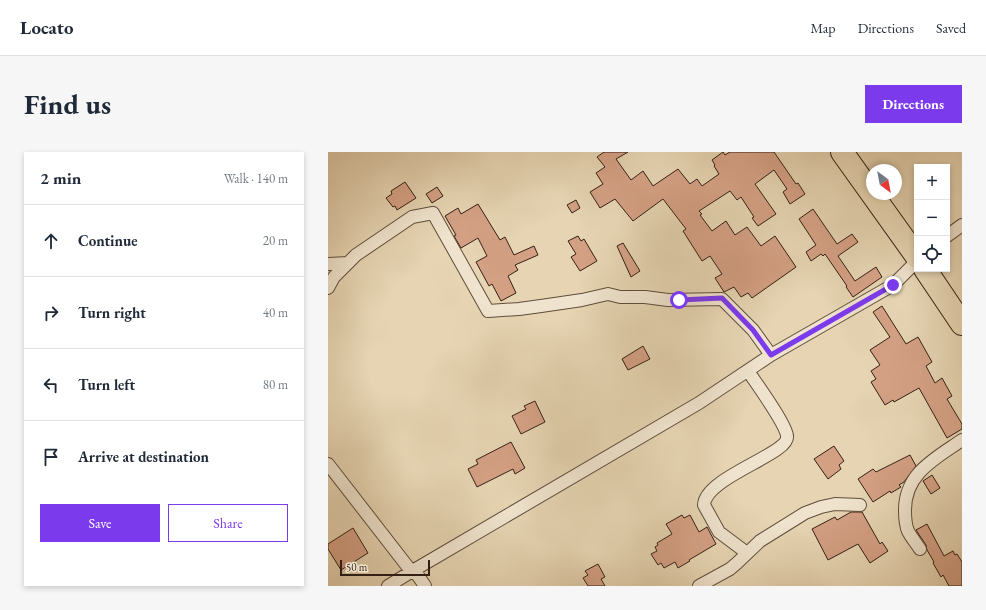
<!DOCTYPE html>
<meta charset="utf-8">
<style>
body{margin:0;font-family:"EB Garamond",serif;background:#f6f6f7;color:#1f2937}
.controls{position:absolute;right:12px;top:12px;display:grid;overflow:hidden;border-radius:0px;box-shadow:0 2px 6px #0003}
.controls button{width:36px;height:36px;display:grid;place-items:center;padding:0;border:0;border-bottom:1px solid #e0e1e3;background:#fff;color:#1f2937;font:20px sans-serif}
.compass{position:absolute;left:538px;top:12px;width:36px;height:36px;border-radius:50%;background:#fff;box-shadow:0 2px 6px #0003;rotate:148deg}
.scale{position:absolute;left:12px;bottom:10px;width:90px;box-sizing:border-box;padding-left:4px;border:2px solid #342014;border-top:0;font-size:11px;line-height:14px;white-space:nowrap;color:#342014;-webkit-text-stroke:3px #efe3cd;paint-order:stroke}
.stop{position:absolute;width:12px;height:12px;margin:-9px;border:3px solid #7c3aed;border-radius:50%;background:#fff}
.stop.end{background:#7c3aed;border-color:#fff;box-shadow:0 1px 4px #0008}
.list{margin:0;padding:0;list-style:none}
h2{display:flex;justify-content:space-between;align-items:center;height:52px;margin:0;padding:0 16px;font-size:17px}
h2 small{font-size:13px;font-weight:400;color:#747a83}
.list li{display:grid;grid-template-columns:26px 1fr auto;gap:12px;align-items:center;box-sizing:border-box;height:72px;padding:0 16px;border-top:1px solid #e0e1e3}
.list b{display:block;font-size:15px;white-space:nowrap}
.list em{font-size:13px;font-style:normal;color:#747a83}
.actions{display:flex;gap:8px;padding:12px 16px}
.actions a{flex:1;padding:9px 0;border:1px solid #7c3aed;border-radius:0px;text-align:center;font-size:14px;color:#7c3aed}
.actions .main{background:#7c3aed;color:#fff}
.icon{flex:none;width:22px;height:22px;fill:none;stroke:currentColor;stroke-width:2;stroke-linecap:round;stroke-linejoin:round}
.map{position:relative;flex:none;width:634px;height:434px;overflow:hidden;border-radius:0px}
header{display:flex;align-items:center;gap:24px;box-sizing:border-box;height:56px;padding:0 20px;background:#fff;border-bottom:1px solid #e0e1e3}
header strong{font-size:19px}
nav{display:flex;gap:22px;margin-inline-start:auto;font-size:14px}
.intro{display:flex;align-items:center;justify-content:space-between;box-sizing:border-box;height:96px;padding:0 24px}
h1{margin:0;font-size:28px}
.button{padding:10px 18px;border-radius:0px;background:#7c3aed;color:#fff;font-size:14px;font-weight:700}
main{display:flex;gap:24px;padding:0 24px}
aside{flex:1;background:#fff;border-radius:0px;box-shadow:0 2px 6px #0003}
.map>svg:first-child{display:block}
.building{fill:#d4a084;stroke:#342014}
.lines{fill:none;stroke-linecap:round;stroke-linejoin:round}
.street-casing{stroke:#604d3c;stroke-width:14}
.highway-casing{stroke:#342014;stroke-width:24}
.street{stroke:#efe3cd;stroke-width:12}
.highway{stroke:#e6d4b2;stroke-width:22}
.route{stroke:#7c3aed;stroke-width:5}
</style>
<header>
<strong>Locato</strong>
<nav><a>Map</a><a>Directions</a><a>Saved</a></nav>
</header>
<div class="intro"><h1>Find us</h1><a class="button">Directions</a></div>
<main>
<aside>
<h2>2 min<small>Walk · 140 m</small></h2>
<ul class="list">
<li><svg class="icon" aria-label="ahead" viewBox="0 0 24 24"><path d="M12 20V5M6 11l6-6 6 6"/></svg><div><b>Continue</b></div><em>20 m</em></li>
<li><svg class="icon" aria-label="right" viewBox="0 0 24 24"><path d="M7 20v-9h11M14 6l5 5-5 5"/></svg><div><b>Turn right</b></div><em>40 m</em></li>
<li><svg class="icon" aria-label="left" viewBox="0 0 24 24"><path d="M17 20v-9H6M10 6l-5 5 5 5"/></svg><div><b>Turn left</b></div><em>80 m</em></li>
<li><svg class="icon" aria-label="arrive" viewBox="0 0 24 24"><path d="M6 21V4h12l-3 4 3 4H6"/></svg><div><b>Arrive at destination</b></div></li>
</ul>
<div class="actions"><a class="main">Save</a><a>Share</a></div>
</aside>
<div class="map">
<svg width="634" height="434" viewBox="0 0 634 434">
<rect width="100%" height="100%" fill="#e6d4b2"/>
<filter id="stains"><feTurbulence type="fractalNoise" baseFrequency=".005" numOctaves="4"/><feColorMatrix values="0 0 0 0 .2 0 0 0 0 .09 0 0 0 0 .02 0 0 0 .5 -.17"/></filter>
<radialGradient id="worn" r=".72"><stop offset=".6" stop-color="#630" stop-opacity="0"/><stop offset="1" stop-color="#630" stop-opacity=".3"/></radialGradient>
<!-- building -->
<path class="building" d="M276,0H300L288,7L303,28L315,19L325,34L350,17L362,32L369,27L374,34L391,22L386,14L387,13L384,8L395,0L397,3L402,0H446L468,32L470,31L477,42L462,52L455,40L459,37L446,18L427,32L448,62L430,74L424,66L426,65L413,45L409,48L402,39L371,59L374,62L372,63L384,79L398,69L407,83L419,75L433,94L447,84L468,115L424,146L420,141L413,145L406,135L396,140L387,126L394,122L382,104L374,109L355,79L358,77L335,47L305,69L287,47L272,56L262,40L275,32L268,21L277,15L269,5Z
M77,30L88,46L69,58L67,54L65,55L58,46L64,42L63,39Z
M109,35L115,44L104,51L98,42Z
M248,48L252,56L244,61L239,53Z
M150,52L172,88L177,85L186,103L206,94L210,103L187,113L190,118L180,124L188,141L173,149L164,132L161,134L148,110L159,104L150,86L133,96L126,84L128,83L117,64L130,56L133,62Z
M485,57L509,92L524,82L530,90L510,104L527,129L548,115L554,125L525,145L518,135L519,134L497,102L495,104L493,102L483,109L478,100L488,93L471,67Z
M250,84L253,89L256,87L269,109L252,119L243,105L248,102L240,89Z
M295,91L312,119L303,125L289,94Z
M554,154L578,192L590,185L604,210L598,214L607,231L614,226L624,244L619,247L634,272V277L619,286L591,236L566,250L565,248L557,253L543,230L548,227L543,219L552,213L542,198L562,185L545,160Z
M315,194L322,207L300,218L294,207Z
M207,249L217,270L193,282L184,264L198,257L196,254Z
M183,290L197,316L187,322L185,317L149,335L140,317L150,312L148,308Z
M506,294L516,309L511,313L513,317L500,327L486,307Z
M582,303L588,314L576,330L571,333L573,335L563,341L562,339L545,350L530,327L545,317L548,320Z
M604,323L612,336L603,342L595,329Z
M523,360H534L552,392L554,390L560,399L542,411L530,392L500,408L484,377L507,365L509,368Z
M354,363L356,366L362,363L371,380L379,375L388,392L361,408L362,409L350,416L347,410L336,416L333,411L330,413L323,402L329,399L327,395L330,393L329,391L344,382L338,372Z
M599,372L616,404L625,399L627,403L629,402L634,410V434H621L615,423L613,425L605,411L606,410L599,398L598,393L588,378Z
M25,376L40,401L13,418L0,397V392Z
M270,412L277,425L273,427L277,434H260L255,426L260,423L257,419Z"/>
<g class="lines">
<!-- street casing -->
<g class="street-casing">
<path id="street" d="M619,84L634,73
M0,112L20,111
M0,136L6,125L28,103L84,65L105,61L160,159L191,157L213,154L254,148L280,142L292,145H317L340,148L394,147L425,178L443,203
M0,312L83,419
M592,397C588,391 583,385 580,379C577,372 577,365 577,358C577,321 608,306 634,288
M419,401L391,380L376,353C377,325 462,302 459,284C458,272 428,231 420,219
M86,418L97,434
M60,434L86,418L371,251L443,203L565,133L589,109
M371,434L402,417L409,411L432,389L477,361L493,355L507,352L532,353"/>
</g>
<!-- highway casing -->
<g class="highway-casing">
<path id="highway" d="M514,0L589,105
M597,117L634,172"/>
</g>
<!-- street -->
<use href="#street" class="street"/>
<!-- highway -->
<use href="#highway" class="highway"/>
</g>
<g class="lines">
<!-- route -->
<path class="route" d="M351,148L394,146L425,178L443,203L565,133"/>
</g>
<rect width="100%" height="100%" filter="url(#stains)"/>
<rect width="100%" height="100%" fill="url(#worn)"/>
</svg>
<div class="controls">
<button>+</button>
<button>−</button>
<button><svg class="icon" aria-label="locate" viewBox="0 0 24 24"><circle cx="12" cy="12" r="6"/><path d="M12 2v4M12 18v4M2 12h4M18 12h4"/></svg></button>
</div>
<svg class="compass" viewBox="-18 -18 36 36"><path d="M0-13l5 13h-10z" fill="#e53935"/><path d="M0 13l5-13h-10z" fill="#747a83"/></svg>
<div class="scale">50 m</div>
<div class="stop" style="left:351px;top:148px"></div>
<div class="stop end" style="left:565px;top:133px"></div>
</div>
</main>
